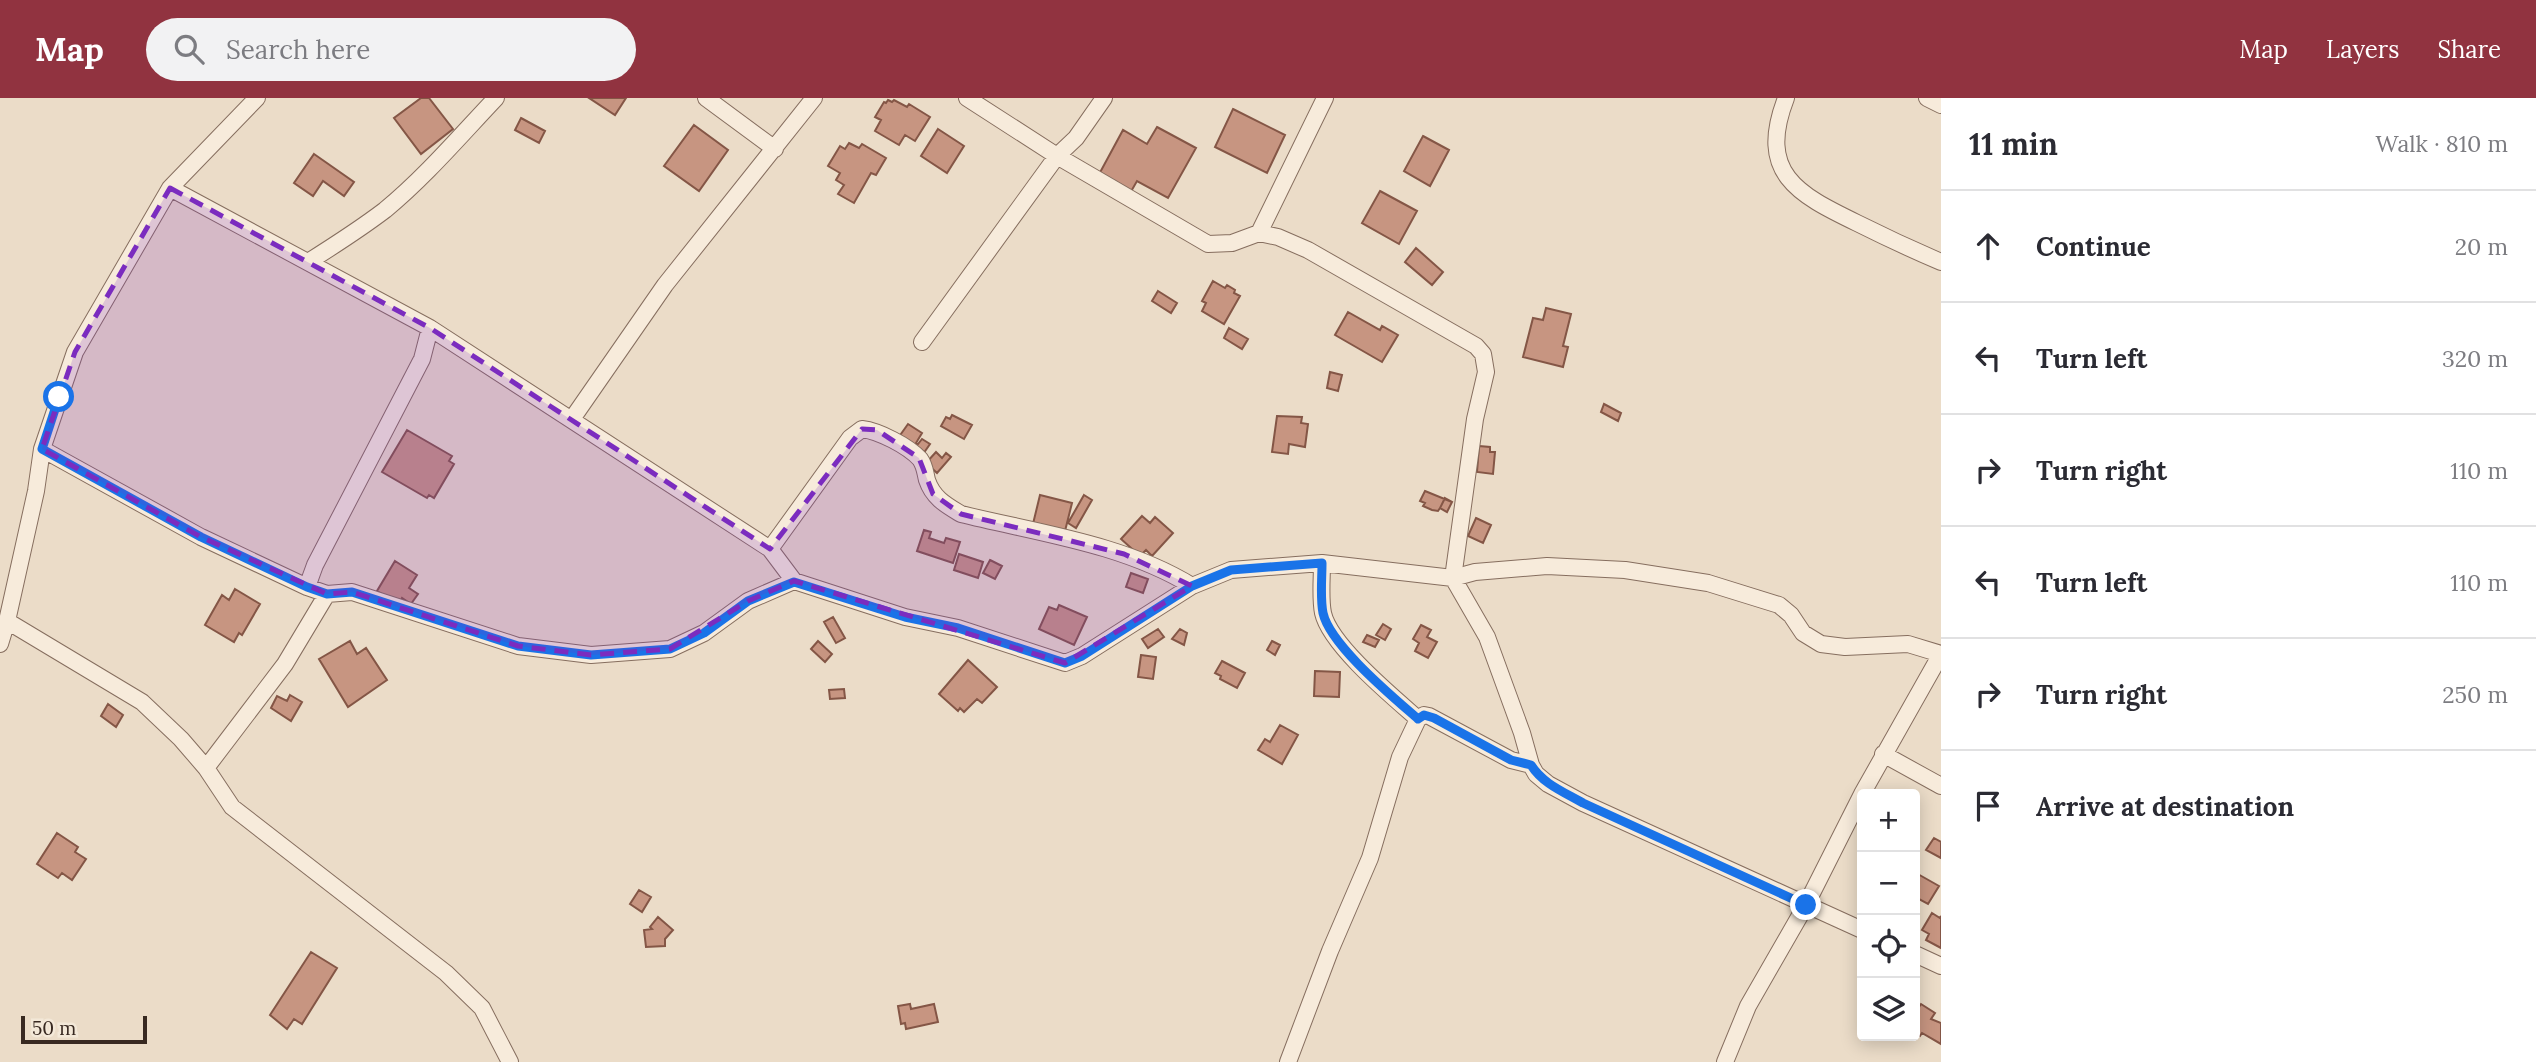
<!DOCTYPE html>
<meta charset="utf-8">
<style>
body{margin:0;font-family:Lora,serif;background:#f2f2f3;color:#2b2b33}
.controls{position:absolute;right:21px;bottom:21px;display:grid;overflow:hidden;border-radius:7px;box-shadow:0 4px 18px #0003}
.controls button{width:63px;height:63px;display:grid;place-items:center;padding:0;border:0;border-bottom:2px solid #e1e1e2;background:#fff;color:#2b2b33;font:35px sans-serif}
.scale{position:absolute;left:21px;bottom:18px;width:126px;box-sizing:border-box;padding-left:7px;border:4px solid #382921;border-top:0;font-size:19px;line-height:24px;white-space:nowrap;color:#382921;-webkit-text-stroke:5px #f3e8d8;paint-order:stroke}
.stop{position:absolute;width:21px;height:21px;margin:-16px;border:5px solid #1a73e8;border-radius:50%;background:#fff}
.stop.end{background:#1a73e8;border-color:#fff;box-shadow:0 2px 7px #0008}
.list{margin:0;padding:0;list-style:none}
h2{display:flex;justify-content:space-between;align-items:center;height:91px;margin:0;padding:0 28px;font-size:30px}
h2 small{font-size:23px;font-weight:400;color:#7c7c81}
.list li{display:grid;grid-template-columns:46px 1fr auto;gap:21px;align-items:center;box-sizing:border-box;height:112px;padding:0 28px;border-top:2px solid #e1e1e2}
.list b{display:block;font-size:26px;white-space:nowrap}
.list em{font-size:23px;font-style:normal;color:#7c7c81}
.icon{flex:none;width:38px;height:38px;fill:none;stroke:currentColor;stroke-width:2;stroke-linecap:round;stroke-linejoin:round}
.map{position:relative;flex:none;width:1941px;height:964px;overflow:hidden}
header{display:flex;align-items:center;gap:42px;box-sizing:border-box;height:98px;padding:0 35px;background:#913340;color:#fff}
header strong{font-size:33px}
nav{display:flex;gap:38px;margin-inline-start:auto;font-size:24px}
.search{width:490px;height:63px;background:#f2f2f3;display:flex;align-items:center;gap:18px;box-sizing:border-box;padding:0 24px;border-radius:38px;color:#7c7c81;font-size:26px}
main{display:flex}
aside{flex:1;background:#fff}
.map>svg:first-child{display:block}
.building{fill:#c79581;stroke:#845646;stroke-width:2}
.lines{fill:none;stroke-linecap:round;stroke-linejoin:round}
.street-casing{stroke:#866e5f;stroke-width:18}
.street{stroke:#f7ebdb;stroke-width:16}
.route{stroke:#1a73e8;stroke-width:9}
.marked{fill:#7b2cbf;fill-opacity:0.2;stroke:#7b2cbf;stroke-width:5;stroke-dasharray:14 9;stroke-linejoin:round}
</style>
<header>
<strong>Map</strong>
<div class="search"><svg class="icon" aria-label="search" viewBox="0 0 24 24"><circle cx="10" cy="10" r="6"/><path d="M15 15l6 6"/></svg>Search here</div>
<nav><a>Map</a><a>Layers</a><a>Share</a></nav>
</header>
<main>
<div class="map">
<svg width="1941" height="964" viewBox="0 0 1941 964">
<rect width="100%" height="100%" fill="#ebdcc8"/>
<!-- building -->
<path class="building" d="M421,0H429L453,31L421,56L394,20Z
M589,0H626L615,17Z
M888,2L892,4L894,2L907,9L909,6L930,19L915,43L905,37L899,47L875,33L881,22L875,19L884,4L886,5Z
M1233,11L1285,37L1267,75L1215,49Z
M521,20L545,33L539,45L515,32Z
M694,27L728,52L699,93L664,68Z
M1157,29L1196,50L1168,100L1137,83L1129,97L1097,80L1123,32L1147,46Z
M938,31L964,48L947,75L921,58Z
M1423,38L1449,52L1430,88L1404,73Z
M849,45L859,50L862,46L886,60L876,77L871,75L854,105L838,96L844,87L836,82L840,75L828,68L840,48L845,51Z
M314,56L354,84L344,98L323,83L313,98L294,85Z
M1380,93L1417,113L1399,146L1362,125Z
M1416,150L1443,174L1432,187L1405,164Z
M1213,183L1225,190L1227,187L1235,192L1234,195L1240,198L1224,226L1202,213L1206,205L1202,203Z
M1158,193L1177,205L1171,215L1152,203Z
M1546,210L1571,216L1563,248L1568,249L1563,269L1523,259L1533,220L1543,222Z
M1348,214L1380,232L1382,228L1398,237L1382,264L1335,237Z
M1229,230L1248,241L1242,251L1224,240Z
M1330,274L1342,277L1338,293L1327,290Z
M1604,306L1621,315L1618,323L1601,314Z
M952,317L972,327L964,341L941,328L946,319L950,321Z
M1277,318L1302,319L1301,325L1308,326L1305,349L1289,346L1288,356L1272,354Z
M908,326L922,335L916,345L918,346L922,341L930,346L921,359L896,343Z
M407,332L452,358L449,363L454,366L434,400L429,397L427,400L382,374Z
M1479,348L1490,349V354H1495L1493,376L1477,374Z
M936,354L942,360L946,355L951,359L937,375L926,365Z
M1425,393L1452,404L1447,414L1440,410L1438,413L1432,412L1423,408L1425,405L1420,403Z
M1040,397L1072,405L1064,437L1032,430Z
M1084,397L1092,402L1076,430L1068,425Z
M1445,400L1452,404L1447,414L1440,410Z
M1142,418L1150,425L1155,419L1173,435L1152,458L1146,452L1140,458L1121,441Z
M1476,420L1491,427L1483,445L1468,438Z
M924,432L931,434L929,440L944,445L946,440L960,444L953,465L917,453Z
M959,456L983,464L978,480L954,472Z
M990,462L1002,468L995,481L983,475Z
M395,463L417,477L409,490L418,496L411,506L402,500L399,506L377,493Z
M1131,475L1148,481L1143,495L1126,489Z
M235,491L260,506L242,537L239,535L234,544L205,527L222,497L229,502Z
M1059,507L1087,519L1074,547L1039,531L1049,509L1057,512Z
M833,519L845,540L836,545L824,524Z
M1383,526L1391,531L1385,542L1376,537Z
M1421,527L1431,532L1427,539L1437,544L1428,560L1415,553L1419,545L1413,541Z
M1158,531L1164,539L1148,550L1142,541Z
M1180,531L1187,535L1184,547L1172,541Z
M1367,537L1379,542L1375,549L1363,544Z
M350,543L357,556L366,550L387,582L348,609L319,561Z
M818,543L832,556L825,564L811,551Z
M1272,543L1280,547L1275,557L1267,552Z
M1141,557L1156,559L1153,581L1138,579Z
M968,562L997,589L982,605L977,601L964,614L960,610L958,613L939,596Z
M1222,563L1245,575L1237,590L1220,581L1221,578L1215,575Z
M1315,573L1340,574L1339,599L1314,598Z
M844,591L845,600L830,601L829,592Z
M290,597L302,604L291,623L271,610L277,598L287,603Z
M108,606L123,617L116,629L101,618Z
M1280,627L1298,637L1282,666L1258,652L1265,641L1270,644Z
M57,735L78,749L75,754L86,761L72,782L62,775L58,780L37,766Z
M1934,740L1941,744V760L1926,752Z
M1916,775L1939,788L1928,806L1915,799Z
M639,792L651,799L642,814L630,806Z
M1932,815L1940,820L1941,818V850L1926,842L1929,836L1922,832Z
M658,819L673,832L665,841V848L646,849L644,832L652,831L650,829Z
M311,854L337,870L302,926L294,921L287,931L270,917Z
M910,906L911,911L934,906L938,924L906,931L905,925L901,926L898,908Z
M1921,906L1935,915L1931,921L1941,925V946L1922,935L1920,938L1915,935V910L1917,912Z"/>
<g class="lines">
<!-- street casing -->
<g class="street-casing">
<path id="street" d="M706,0L775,51
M967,0L1057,58L1208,146L1232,145L1259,135L1278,139L1308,152L1476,248L1483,256L1486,274L1475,321L1453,480L1487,539L1522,635L1531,667L1536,676L1548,686L1583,705L1862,832
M1786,0C1757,75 1797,96 1857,125C1885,139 1913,152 1941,164
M1927,0L1941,7
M170,90L430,230L770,451L794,483
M1259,135L1325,0
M308,164C335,147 360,131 385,112C425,79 460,38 496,0
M922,244L1057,58L1076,40L1104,0
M572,321L665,187L814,0
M42,351L201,439L307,489L327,496L352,494L518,548L591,557L670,551L704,535L748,503L794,483L905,519L958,530L1065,565L1082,558L1192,488L1231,472L1322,465L1453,480L1475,474L1547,468L1625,472L1708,485L1779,507L1791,517L1803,535L1821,546L1845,549L1908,546L1941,556
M770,451L850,340L862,331C879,333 908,348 920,361C925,368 925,374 927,382C933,400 946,407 961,416C1038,435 1124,446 1192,488
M1322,465C1322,481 1320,500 1323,515C1330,547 1393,599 1418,621
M307,489L315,467L422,261L430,230
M7,523L142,604L181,641L206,670L232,709L446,875L482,910L510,964
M0,546L7,523L36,393L42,351L75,254L170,90L257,0
M1883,656L1941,688
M206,670L285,566L327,496
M1862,696L1941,556
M1915,856L1941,868
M1288,964L1330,853L1370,760L1400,659L1418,621L1424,617L1429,618L1511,662L1531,667
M1725,964L1748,908L1806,807L1862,696"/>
</g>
<!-- street -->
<use href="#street" class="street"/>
</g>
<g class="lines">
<!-- route -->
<path class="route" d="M59,299L42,351L201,439L307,489L327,496L352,494L518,548L591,557L670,551L704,535L748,503L794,484L905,519L958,530L1065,565L1082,558L1192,488L1231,472L1322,465C1322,481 1320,500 1323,515C1330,547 1393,599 1418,621L1424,617L1434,620L1511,662L1531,667C1543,686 1564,694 1583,705L1806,807"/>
</g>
<!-- marked area -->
<path class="marked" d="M170,90L430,230L770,451L862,331L877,332L919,360L933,396L961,416L1124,456L1192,488L1065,565L794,483L748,503L670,551L591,557L518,548L352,494L327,496L201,439L42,351L75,254Z"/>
</svg>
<div class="controls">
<button>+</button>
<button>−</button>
<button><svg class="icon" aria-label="locate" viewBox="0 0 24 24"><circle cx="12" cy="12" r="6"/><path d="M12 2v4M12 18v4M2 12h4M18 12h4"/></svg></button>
<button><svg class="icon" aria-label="layers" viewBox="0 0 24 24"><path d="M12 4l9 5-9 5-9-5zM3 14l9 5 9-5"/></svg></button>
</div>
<div class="scale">50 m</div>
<div class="stop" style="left:59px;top:299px"></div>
<div class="stop end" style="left:1806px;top:807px"></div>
</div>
<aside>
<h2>11 min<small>Walk · 810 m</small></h2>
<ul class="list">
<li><svg class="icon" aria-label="ahead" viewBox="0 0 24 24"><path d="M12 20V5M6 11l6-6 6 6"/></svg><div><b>Continue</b></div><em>20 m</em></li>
<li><svg class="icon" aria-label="left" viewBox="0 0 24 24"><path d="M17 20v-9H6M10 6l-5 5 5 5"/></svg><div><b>Turn left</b></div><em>320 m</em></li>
<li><svg class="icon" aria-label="right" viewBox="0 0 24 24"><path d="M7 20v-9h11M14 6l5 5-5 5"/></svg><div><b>Turn right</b></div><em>110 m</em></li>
<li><svg class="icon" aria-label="left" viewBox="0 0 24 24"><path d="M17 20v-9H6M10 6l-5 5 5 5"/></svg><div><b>Turn left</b></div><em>110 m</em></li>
<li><svg class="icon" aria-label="right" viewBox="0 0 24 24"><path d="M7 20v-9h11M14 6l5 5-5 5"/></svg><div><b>Turn right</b></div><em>250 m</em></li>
<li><svg class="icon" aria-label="arrive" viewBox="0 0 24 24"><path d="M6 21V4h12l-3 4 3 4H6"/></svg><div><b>Arrive at destination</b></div></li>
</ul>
</aside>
</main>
